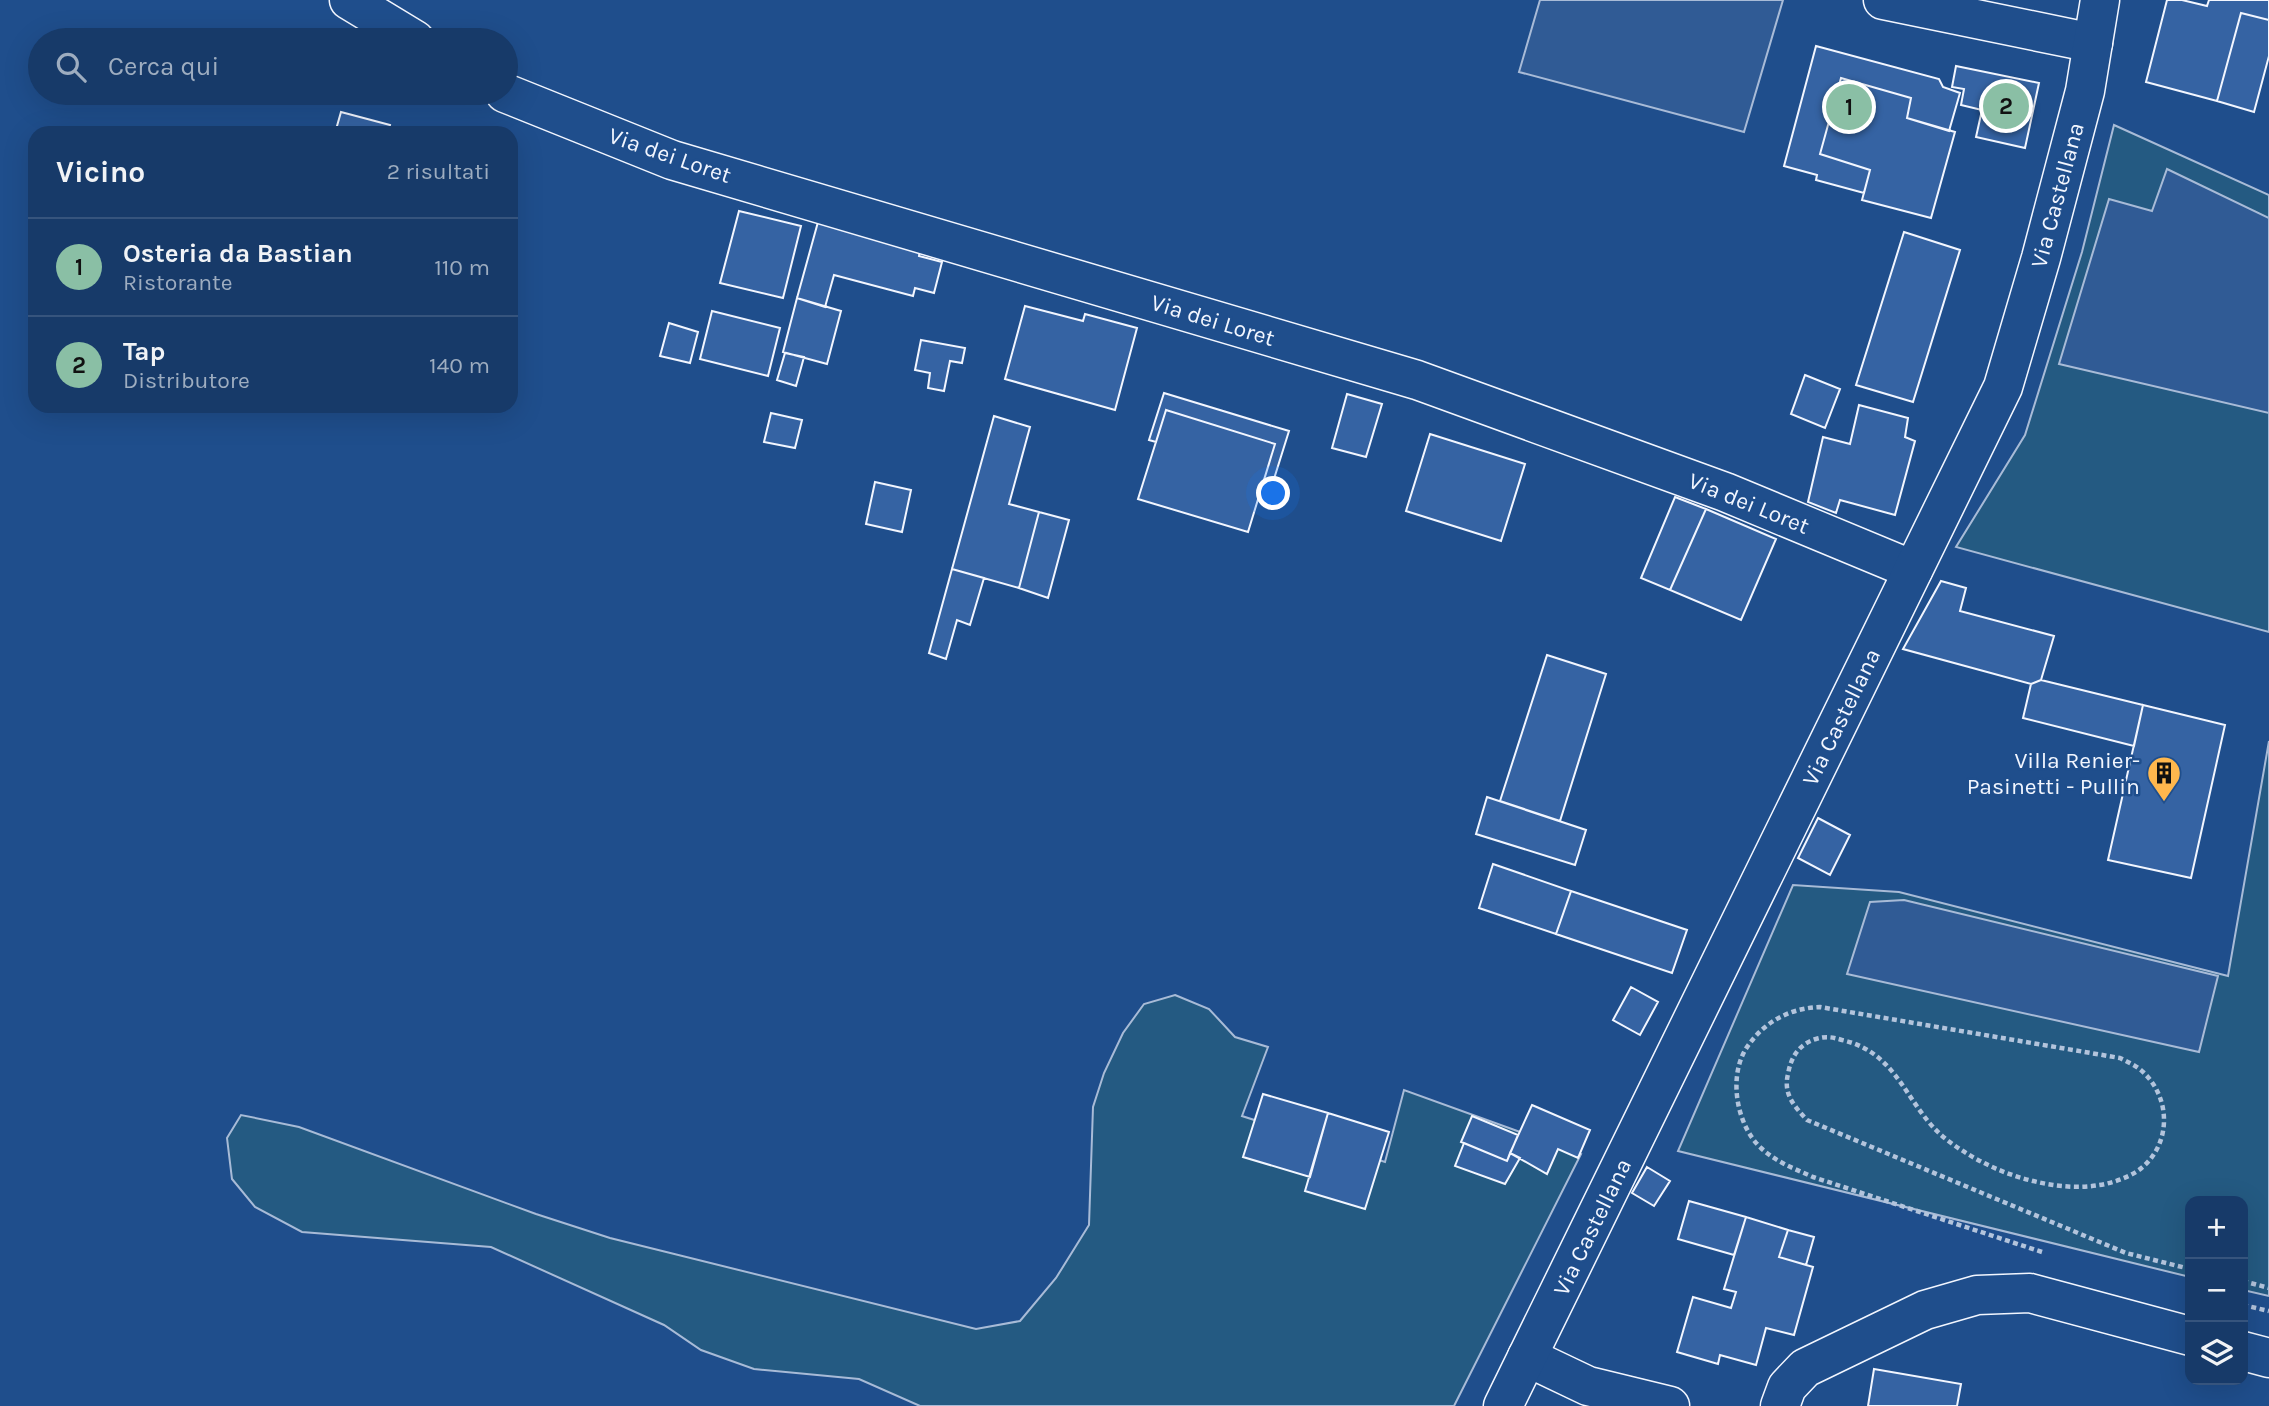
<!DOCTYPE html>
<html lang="it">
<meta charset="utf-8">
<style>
body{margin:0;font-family:Karla,sans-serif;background:#244571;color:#f1f3f6}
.controls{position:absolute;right:21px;bottom:21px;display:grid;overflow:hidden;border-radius:14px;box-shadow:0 7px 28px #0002}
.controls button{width:63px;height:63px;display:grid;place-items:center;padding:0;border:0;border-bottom:2px solid #36547d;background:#173a69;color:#f1f3f6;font:35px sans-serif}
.you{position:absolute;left:1274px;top:494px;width:24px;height:24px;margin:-18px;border:5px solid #fff;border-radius:50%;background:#1a73e8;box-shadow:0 0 0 10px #1a73e833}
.badge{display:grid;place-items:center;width:46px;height:46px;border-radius:50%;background:#8abfa5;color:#111;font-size:23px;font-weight:700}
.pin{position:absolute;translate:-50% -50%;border:4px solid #fff;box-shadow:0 2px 7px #0006}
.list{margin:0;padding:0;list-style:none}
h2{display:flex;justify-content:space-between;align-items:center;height:91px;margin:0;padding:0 28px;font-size:30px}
h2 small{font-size:23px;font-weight:400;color:#9eadc0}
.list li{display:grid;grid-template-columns:46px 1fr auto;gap:21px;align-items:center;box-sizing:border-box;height:98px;padding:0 28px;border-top:2px solid #36547d}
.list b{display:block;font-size:26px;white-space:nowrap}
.list p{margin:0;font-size:23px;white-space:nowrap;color:#9eadc0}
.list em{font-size:23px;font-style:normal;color:#9eadc0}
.icon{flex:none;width:38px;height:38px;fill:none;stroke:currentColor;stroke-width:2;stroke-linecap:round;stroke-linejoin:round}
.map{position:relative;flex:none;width:2269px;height:1406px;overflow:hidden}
.search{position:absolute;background:#173a69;box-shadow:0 7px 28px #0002;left:28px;top:28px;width:490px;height:77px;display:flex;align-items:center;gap:18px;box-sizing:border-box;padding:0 24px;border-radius:38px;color:#9eadc0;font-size:26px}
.panel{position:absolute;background:#173a69;box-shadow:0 7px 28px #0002;left:28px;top:126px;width:490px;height:287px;border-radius:21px}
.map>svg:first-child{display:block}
.green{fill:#245a82;stroke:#a8bbd7;stroke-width:2}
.parking{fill:#305b95;stroke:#a8bbd7;stroke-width:2}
.building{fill:#3563a3;stroke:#f2f6ff;stroke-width:2}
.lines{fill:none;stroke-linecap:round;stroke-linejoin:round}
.minor-casing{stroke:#f2f6ff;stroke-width:41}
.major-casing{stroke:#f2f6ff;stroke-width:41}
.path{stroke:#b3c4dc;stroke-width:4.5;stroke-dasharray:5 3.5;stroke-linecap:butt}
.minor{stroke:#1f4e8c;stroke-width:38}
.major{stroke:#1f4e8c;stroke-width:38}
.labels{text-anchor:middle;stroke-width:5;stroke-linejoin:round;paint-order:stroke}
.street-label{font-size:23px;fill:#f2f6ff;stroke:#1f4e8c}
.poi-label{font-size:23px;fill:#f2f6ff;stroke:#1f4e8c;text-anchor:end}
</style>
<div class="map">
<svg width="2269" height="1406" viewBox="0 0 2269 1406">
<rect width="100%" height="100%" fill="#1f4e8c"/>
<!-- green -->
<path class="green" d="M2114,125L2269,195V632L1956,547L2025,435L2082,252Z
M2269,741V1296L2243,1290V1201H2190V1277L1678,1151L1793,885L1899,892L2228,976Z
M1175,995L1209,1009L1235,1037L1268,1047L1242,1116L1385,1162L1404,1090L1581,1154L1454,1406H920L859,1379L754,1369L701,1350L664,1325L491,1247L302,1232L255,1207L232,1179L227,1138L241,1115L299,1127L536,1214L610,1238L976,1329L1020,1321L1056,1278L1089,1225L1093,1107L1104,1073L1123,1033L1144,1004Z"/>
<!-- parking -->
<path class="parking" d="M1540,0H1783L1744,132L1519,72Z
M2167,169L2269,218V413L2059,364L2109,199L2152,211Z
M1904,900L2218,976L2199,1052L1847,974L1870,902Z"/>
<!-- building -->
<path class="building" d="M2167,0H2182L2207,6L2209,0H2269V20L2241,13L2217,101L2146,82Z
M2241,13L2269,20V56L2254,112L2217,101Z
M1816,46L1939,79L1943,87L1960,93L1949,131L1907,118L1911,98L1841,78L1820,154L1870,170L1864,193L1816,180L1817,175L1784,166Z
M1956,66L2039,83L2025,148L1976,137L1982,110L1961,105L1964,89L1952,87Z
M1841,78L1911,98L1907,118L1955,132L1931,218L1862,200L1870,170L1820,154Z
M341,112L390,125L388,133H335Z
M739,211L801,226L783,298L720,283Z
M818,222L920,249L919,256L942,262L934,293L915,288L913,296L834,275L825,307L797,298Z
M1904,232L1960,250L1913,402L1856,385Z
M797,298L841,311L827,364L783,352Z
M1025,306L1083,321L1085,314L1137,328L1115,410L1005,379Z
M712,311L780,328L768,376L700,359Z
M669,323L698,332L690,363L660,356Z
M921,340L965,348L962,363L950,361L944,391L928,388L930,373L915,370Z
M785,353L804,357L796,386L777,380Z
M1805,375L1840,389L1825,428L1791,414Z
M1164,393L1289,431L1273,482L1264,480L1275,444L1166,410L1156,442L1149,440Z
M1347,394L1382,404L1366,457L1332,448Z
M1859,405L1908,418L1905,437L1915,441L1895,515L1840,500L1836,513L1808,502L1823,437L1850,444Z
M1166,410L1275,444L1248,532L1138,499Z
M771,413L802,420L795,448L764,442Z
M994,416L1030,427L1009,504L1039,512L1019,588L952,569Z
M1430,434L1525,464L1501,541L1406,511Z
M875,482L911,490L902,532L866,524Z
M1675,497L1706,509L1670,590L1641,578Z
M1706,509L1776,539L1741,620L1670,590Z
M1039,512L1069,520L1048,598L1019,588Z
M952,569L984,578L970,625L957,620L946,659L929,653Z
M1941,581L1966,588L1960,611L2054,636L2041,680L2031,684L1903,649Z
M1547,655L1606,674L1560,821L1500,801Z
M2041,680L2143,705L2134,746L2023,718L2031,684Z
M2143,705L2225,725L2191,878L2108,860Z
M1487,797L1586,830L1575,865L1476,834Z
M1818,818L1850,835L1830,875L1798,858Z
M1493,864L1571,891L1556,934L1479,908Z
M1571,891L1687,930L1672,973L1556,934Z
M1631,987L1658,1002L1640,1035L1613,1020Z
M1263,1094L1328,1113L1310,1177L1243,1157Z
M1532,1105L1590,1130L1578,1158L1558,1149L1547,1174L1510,1153Z
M1328,1113L1389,1132L1365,1209L1305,1191Z
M1472,1116L1518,1135L1507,1161L1461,1142Z
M1464,1143L1507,1161L1510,1153L1520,1158L1505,1184L1455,1166Z
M1647,1167L1670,1181L1654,1206L1632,1193Z
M1689,1201L1746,1217L1734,1255L1678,1239Z
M1746,1217L1788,1230L1779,1257L1813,1267L1794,1335L1766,1328L1756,1365L1720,1355L1718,1364L1677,1352L1693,1297L1731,1308L1736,1292L1724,1289Z
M1788,1230L1814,1237L1806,1265L1779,1257Z
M1874,1369L1961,1384L1957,1406H1868Z"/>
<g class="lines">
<!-- minor casing -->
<g class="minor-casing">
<path id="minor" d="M349,0L415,40
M1883,0L2093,43
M505,93L672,160L1417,380L1725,492L1913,570
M2243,1351L2269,1358
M1527,1357L1588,1386L1670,1406
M1780,1406L1787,1387L1805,1368L1925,1310L1977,1295L2030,1293L2190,1336"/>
</g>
<!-- major casing -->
<g class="major-casing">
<path id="major" d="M1503,1406L2003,387L2041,258L2085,91L2100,0"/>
</g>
<!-- path -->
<path class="path" d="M2042,1252L1813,1177C1795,1169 1776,1162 1761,1148C1735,1124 1727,1071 1750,1043C1767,1020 1792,1008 1820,1007L2120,1058C2128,1062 2137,1066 2143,1072C2173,1100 2171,1149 2136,1172C2111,1187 2081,1189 2053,1185C2014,1179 1979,1164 1947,1140C1906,1108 1900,1053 1842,1040C1832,1037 1826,1036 1816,1039C1799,1044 1791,1057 1788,1074C1783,1094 1794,1106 1807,1120L2126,1253L2190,1269
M2243,1281L2269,1288
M2243,1305L2269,1311"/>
<!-- minor -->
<use href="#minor" class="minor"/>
<!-- major -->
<use href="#major" class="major"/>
</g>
<!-- icons -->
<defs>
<g id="building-pin" transform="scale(1.75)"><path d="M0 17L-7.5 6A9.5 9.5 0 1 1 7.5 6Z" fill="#ffb74d" stroke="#1f4e8c"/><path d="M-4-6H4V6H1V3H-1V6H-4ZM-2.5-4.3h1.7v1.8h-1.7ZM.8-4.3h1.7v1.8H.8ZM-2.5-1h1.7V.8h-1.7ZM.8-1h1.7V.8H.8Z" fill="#111"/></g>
</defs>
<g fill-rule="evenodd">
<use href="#building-pin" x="2164" y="773"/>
</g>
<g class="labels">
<!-- street labels -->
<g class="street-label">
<text transform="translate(670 155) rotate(19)" y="8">Via dei Loret</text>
<text transform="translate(2057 195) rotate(-75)" y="8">Via Castellana</text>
<text transform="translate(1213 320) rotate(17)" y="8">Via dei Loret</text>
<text transform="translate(1749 503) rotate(22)" y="8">Via dei Loret</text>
<text transform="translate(1841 717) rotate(-64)" y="8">Via Castellana</text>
<text transform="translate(1592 1227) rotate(-64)" y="8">Via Castellana</text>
</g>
<!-- poi labels -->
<g class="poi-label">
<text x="2140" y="768">Villa Renier-<tspan x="2140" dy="26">Pasinetti - Pullin</tspan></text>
</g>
</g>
</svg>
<div class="controls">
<button>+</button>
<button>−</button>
<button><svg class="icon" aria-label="layers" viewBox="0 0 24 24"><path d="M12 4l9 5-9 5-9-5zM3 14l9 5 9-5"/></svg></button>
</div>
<div class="you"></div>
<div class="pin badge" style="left:1849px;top:107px">1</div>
<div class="pin badge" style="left:2006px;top:106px">2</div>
<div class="search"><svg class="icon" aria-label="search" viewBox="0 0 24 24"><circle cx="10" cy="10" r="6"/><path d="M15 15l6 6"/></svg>Cerca qui</div>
<section class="panel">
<h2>Vicino<small>2 risultati</small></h2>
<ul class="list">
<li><span class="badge">1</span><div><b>Osteria da Bastian</b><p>Ristorante</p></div><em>110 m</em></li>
<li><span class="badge">2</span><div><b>Tap</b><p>Distributore</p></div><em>140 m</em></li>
</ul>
</section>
</div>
